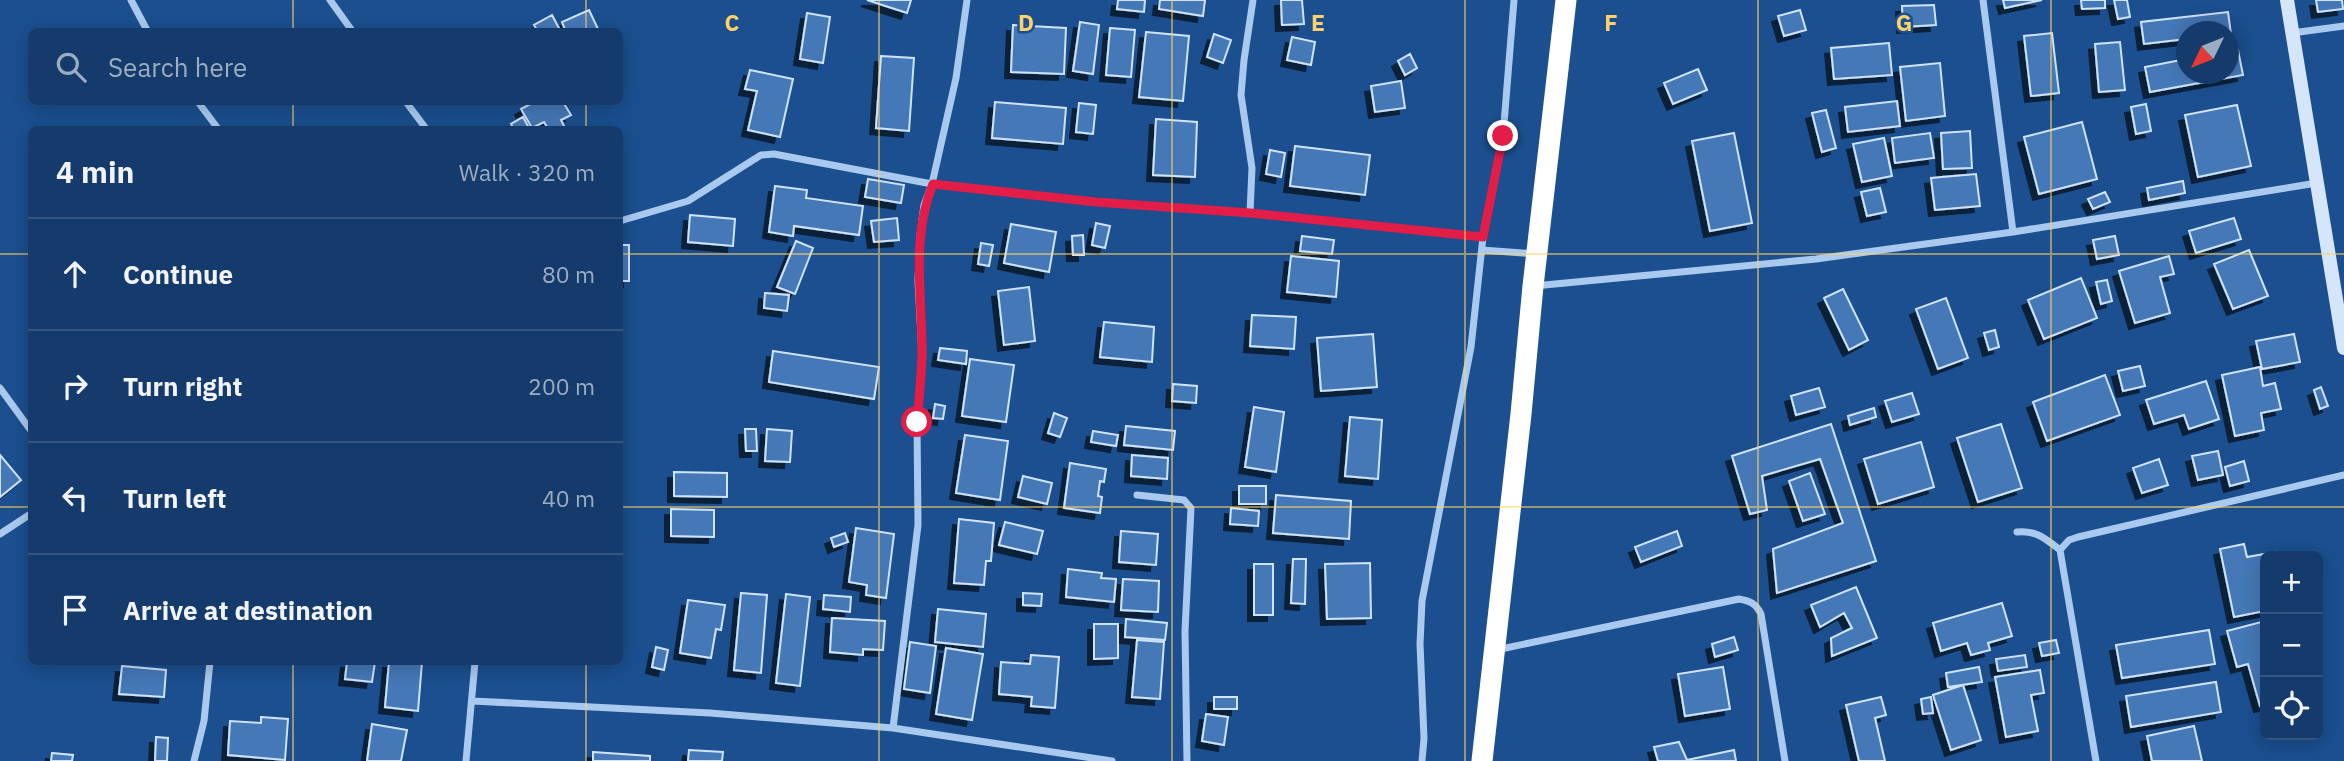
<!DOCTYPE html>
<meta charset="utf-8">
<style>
body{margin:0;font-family:"IBM Plex Sans",sans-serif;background:#1d4271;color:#f1f3f6}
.controls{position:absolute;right:21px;bottom:21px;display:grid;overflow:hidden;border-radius:10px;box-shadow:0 4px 18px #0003}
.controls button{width:63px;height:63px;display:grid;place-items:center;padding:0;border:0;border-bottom:2px solid #33557e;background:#143b6b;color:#f1f3f6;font:35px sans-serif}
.compass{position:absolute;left:2176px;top:21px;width:63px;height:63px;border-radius:50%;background:#143b6b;box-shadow:0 4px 18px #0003;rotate:227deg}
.stop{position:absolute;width:21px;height:21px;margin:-16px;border:5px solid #e11d48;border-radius:50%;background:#fff}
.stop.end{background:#e11d48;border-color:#fff;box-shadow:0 2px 7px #0008}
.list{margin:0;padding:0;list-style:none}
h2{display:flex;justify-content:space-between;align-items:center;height:91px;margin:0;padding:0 28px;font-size:30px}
h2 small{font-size:23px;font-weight:400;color:#9dadc1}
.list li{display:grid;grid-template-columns:46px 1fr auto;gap:21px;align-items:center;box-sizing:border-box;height:112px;padding:0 28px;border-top:2px solid #33557e}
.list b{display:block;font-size:26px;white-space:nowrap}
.list em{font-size:23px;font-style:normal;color:#9dadc1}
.icon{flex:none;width:38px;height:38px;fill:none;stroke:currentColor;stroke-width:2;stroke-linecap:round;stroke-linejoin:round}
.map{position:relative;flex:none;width:2344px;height:761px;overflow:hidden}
.search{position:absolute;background:#143b6b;box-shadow:0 4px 18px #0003;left:28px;top:28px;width:595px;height:77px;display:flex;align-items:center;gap:18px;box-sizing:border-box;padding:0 24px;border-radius:10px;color:#9dadc1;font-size:26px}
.panel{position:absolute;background:#143b6b;box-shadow:0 4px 18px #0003;left:28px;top:126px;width:595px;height:539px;border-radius:10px}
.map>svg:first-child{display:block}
.building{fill:#4478b7;stroke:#cfe3fa;stroke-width:2;filter:url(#shadow)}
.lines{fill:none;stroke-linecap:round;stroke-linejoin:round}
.street{stroke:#a9c9ee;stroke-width:7}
.secondary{stroke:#d6e6fa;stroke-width:14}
.highway{stroke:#fff;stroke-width:21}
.route{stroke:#e11d48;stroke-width:9}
.grid{fill:none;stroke:#ffd166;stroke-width:2;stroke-opacity:0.55}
.grid-label{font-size:23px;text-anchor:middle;font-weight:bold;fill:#ffd166;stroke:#1b4f8f;stroke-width:5;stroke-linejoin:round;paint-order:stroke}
</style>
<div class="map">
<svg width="2344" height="761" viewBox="0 0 2344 761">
<defs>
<filter id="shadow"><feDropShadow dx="-6" dy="6" stdDeviation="0" flood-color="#0009"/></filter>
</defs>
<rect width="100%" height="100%" fill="#1b4f8f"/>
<!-- building -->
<path class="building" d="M867,0H911L907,13Z
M1118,0H1145L1144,12L1117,9Z
M1160,0H1205L1203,16L1159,9Z
M1281,0H1302L1304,24L1282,25Z
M2003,0H2042L2005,8Z
M2081,0H2105V8L2082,9Z
M2114,0H2127L2130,17L2118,19Z
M2316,0H2342L2343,9L2318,12Z
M1934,5L1936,25L1903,27L1902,6Z
M589,10L599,31L566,32L562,22Z
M1800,10L1806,30L1784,36L1778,16Z
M2228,12L2231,34H2228V32H2186V39L2144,44L2141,22Z
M807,13L830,17L823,63L800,59Z
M552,15L561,32H538L534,25Z
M1080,22L1099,25L1093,74L1073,71Z
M1013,25L1066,28L1064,74L1011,72Z
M1110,28L1135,30L1131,77L1106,75Z
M1146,32L1189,36L1183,101L1139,97Z
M2052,33L2059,93L2031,96L2024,36Z
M1214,34L1231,40L1223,63L1207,57Z
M1292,37L1315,42L1311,65L1287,60Z
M2120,42L2125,90L2099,92L2095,44Z
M1889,43L1892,75L1834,79L1831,48Z
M2238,50L2243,75L2150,92L2145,67L2186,59V74H2228V52Z
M1410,54L1417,68L1405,75L1398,61Z
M881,56L914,58L909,131L876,128Z
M1940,63L1945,116L1906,121L1900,67Z
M1698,69L1707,90L1673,104L1664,83Z
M750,70L793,79L780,137L748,130L757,91L745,89Z
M1401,81L1405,108L1375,112L1371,86Z
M1897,101L1900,126L1848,132L1845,107Z
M534,102H563L571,115L561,120L566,130H549L544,122L532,128L521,109Z
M995,102L1066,108L1063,144L992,138Z
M1079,103L1096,105L1093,134L1076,132Z
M2146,104L2151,131L2136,134L2131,107Z
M2237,105L2251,166L2198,177L2185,115Z
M1826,110L1836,148L1822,152L1812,113Z
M523,117L530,130H514L511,124Z
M1156,119L1197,122L1195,177L1153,175Z
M2082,122L2097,179L2039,194L2024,137Z
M1970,131L1972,168L1943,169L1941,133Z
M1734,133L1752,223L1710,231L1692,141Z
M1930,133L1934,158L1895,163L1892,138Z
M1884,138L1892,176L1862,182L1853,144Z
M1295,146L1370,155L1365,195L1290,186Z
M1270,150L1285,153L1281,177L1266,174Z
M1976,174L1980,206L1935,210L1931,178Z
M868,179L904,185L901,203L865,197Z
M2183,181L2185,193L2149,200L2147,188Z
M775,186L807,190L806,198L863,206L859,235L794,226L793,236L769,232Z
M1880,188L1886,212L1867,216L1861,192Z
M2105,192L2110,202L2093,209L2088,199Z
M690,215L735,219L733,246L688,242Z
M897,218L899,240L874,242L871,221Z
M2234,218L2241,239L2196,253L2189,231Z
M1096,223L1110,226L1105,248L1092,245Z
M1011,224L1056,232L1049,272L1004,263Z
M1083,235L1084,255H1073L1072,236Z
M1302,236L1334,240L1332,254L1300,251Z
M2115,236L2119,255L2097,259L2093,240Z
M796,241L813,248L795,294L777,287Z
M981,243L993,245L989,266L978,264Z
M620,245H629V281H620Z
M2249,250L2268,296L2233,309L2214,264Z
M1291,256L1339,261L1336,297L1287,292Z
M2169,256L2174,274L2160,277L2170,313L2135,323L2119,271Z
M2081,278L2097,318L2044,339L2028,300Z
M2107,280L2112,301L2101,304L2096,282Z
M1029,287L1035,341L1004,345L998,291Z
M1843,289L1868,340L1849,350L1824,298Z
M765,293L789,295L787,311L764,308Z
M1946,298L1968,358L1938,369L1916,309Z
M1252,315L1296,317L1294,349L1250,346Z
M1104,322L1154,327L1152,362L1100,357Z
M1995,330L1999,347L1989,350L1984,333Z
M1373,334L1377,387L1321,391L1317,338Z
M2294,334L2300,362L2262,369L2256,341Z
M940,348L967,351L966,364L938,360Z
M773,351L879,367L874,399L769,382Z
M970,359L1014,365L1006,422L962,416Z
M2140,366L2145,386L2123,391L2118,371Z
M2260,367L2263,386L2275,383L2281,409L2261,413L2264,430L2235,436L2222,375Z
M2105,375L2120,415L2047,441L2033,402Z
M2206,381L2219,419L2189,429L2184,415L2154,424L2146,400Z
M1173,384L1197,386L1196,403L1172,401Z
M2321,387L2328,406L2320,409L2314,390Z
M1819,388L1825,407L1796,415L1791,396Z
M1912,393L1919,414L1892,422L1885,401Z
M935,404L945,406L943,419L933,418Z
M1254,407L1284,412L1276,472L1245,467Z
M1874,408L1876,417L1850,425L1848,416Z
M1054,413L1067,418L1060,437L1048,433Z
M1350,417L1382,420L1378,479L1345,476Z
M1831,424L1876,561L1777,593L1773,549L1843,523L1820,459L1762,476L1767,510L1750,514L1732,456Z
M2001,424L2022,488L1978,502L1957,438Z
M1126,426L1175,431L1173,450L1124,445Z
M745,429H756L757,451H746Z
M767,429L792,431L790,462L765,461Z
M1093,431L1118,435L1116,446L1091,442Z
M965,435L1008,441L1000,500L956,493Z
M1921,442L1934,487L1878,504L1864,459Z
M2218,451L2223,475L2198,480L2192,456Z
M0,455L21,480L0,497Z
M1132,455L1168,458L1167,479L1131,476Z
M2159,459L2168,485L2142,493L2133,468Z
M2244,461L2249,481L2230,486L2225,467Z
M1070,463L1106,469L1104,482L1100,481L1098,496L1102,497L1100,513L1064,508Z
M674,472L727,473V497L674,496Z
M1810,473L1825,514L1803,521L1789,481Z
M1023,476L1052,483L1047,504L1018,497Z
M1239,486H1266V504H1239Z
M1276,495L1351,501L1349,539L1273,533Z
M1231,508L1259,511L1258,526L1230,524Z
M671,509L714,510V537L671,536Z
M959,519L994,523L991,561H986L984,585L954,583Z
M1005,522L1043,531L1037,554L999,545Z
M856,528L894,534L886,598L866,595L867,585L849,582Z
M1121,531L1158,534L1156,565L1119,562Z
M1677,531L1682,546L1641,562L1635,547Z
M845,533L848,542L834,547L831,538Z
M2244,544L2247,557L2275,552V556H2265V611L2234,617L2220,549Z
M1293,559H1306L1305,604L1291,603Z
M1370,563L1371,618L1327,619L1325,564Z
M1254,564H1273V615H1254Z
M1068,569L1102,573L1101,578L1116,579L1114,602L1066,597Z
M1123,579L1159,581L1158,612L1121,610Z
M1856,587L1877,638L1832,656L1831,638L1852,628L1844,613L1820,627L1811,605Z
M741,593L767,595L761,673L734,670Z
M1023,593L1042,594L1041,606L1023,605Z
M786,594L810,597L800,686L776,683Z
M824,595L851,597L850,612L823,609Z
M688,600L725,605L721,630L716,629L711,658L680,653Z
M2002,603L2012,636L1988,643L1990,650L1971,655L1967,643L1941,651L1933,623Z
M938,609L986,614L983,647L935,642Z
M832,618L885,621L883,650L863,649V655L830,652Z
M1126,619L1167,623L1165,640L1125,637Z
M2265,621V705L2260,706L2248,664L2237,667L2227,631Z
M1094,624H1118V658L1094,659Z
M2209,630L2215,664L2122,678L2116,645Z
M1734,637L1738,650L1715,657L1712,644Z
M1137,640L1164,642L1160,699L1132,697Z
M2056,640L2059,653L2042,656L2039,643Z
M910,642L936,646L930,693L904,689Z
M656,647L668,650L664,670L652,667Z
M946,648L983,654L972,720L936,714Z
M1031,655L1059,657L1055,708L1031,706L1032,697L999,694L1001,662L1030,664Z
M2025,655L2027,667L1998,671L1996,659Z
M347,662H375L372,682L345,679Z
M389,662H422L418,711L385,707Z
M122,666L166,670L164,697L119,694Z
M1723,667L1730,709L1685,716L1678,674Z
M1979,667L1982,682L1948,687L1946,673Z
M2040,670L2044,693L2031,695L2038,731L2006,737L1995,677Z
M2216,682L2221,712L2131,727L2126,696Z
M1963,685L1981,740L1951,750L1933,695Z
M1214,697H1237V709H1214Z
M1881,697L1886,715L1875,718L1885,761H1859L1846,705Z
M1931,697L1933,713L1923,714L1921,699Z
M1206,714L1228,717L1224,745L1202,741Z
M261,717L288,719L285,760L228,755L230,721L261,723Z
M372,724L407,730L401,761H367Z
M2194,726L2202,761H2152L2147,736Z
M156,737L168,738L167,761H155Z
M1679,742L1687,760L1734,750L1736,761H1658L1654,747Z
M689,750L723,752L722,761H688Z
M593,752L650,756V761H593Z
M52,753L73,755L72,761H51Z"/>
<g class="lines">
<!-- street -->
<path class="street" d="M131,0L148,32
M330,0L353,32
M967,0L956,78L932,184L1096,202L1250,213L1483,237
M1983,0L2013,232
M2292,33L2344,26
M198,102L219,130
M406,102L427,130
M1250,213L1252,168L1241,95L1244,60L1253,0
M620,221L688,201L761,155L774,154L932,184L924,205L920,235L918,281L922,356L917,422L918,525L893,728
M1482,250L1536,254
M1534,286L1816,259L2013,232L2317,183
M0,388L32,432
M1137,495L1184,500L1191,508L1185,631L1187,761
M2017,532C2036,530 2046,539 2060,550
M0,534L32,513
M1496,650L1739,599C1751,601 1756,604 1761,614L1785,761
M473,701L710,713L893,728L1112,761
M194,761L204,721L210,662
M466,761L475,662
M1422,761L1424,738L1420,644L1422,601L1471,347L1483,237L1503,136L1514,0
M2096,761L2060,550L2069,540L2078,537L2344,475"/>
<!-- secondary -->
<path class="secondary" d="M2287,0L2344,348"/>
<!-- highway -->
<path class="highway" d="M1482,761L1521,414L1533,286L1566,0"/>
</g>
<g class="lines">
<!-- route -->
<path class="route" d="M917,422C919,401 921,379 922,357C923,298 910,240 933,184L1096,202L1250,213L1483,237L1503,136"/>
</g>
<!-- grid -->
<path class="grid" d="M293,0V32M586,0V32M879,0V761M1172,0V761M1465,0V761M1758,0V761M2051,0V761M293,102V130M586,102V130M0,254H32M620,254H2344M0,507H32M620,507H2344M293,662V761M586,662V761"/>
<g class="grid-label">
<text x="732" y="31">C</text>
<text x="1026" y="31">D</text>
<text x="1318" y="31">E</text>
<text x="1611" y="31">F</text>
<text x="1904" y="31">G</text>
</g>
</svg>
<div class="controls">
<button>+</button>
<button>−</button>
<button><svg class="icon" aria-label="locate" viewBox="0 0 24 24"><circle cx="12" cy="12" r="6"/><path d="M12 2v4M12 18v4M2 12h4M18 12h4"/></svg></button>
</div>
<svg class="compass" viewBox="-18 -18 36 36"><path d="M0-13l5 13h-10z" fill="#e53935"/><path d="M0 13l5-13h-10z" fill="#9dadc1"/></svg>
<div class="stop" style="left:917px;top:422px"></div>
<div class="stop end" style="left:1503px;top:136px"></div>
<div class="search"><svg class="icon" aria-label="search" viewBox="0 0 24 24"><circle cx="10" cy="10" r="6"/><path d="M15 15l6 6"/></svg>Search here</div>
<section class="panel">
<h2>4 min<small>Walk · 320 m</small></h2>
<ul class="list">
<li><svg class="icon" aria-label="ahead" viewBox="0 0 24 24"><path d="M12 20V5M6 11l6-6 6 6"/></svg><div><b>Continue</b></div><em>80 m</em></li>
<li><svg class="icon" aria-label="right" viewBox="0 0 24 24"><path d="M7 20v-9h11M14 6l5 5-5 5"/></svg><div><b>Turn right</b></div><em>200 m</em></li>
<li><svg class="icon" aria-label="left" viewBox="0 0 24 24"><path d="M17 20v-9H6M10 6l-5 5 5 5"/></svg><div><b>Turn left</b></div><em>40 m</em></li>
<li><svg class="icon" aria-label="arrive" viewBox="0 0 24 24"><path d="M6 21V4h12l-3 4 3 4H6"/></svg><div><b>Arrive at destination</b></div></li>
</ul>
</section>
</div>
